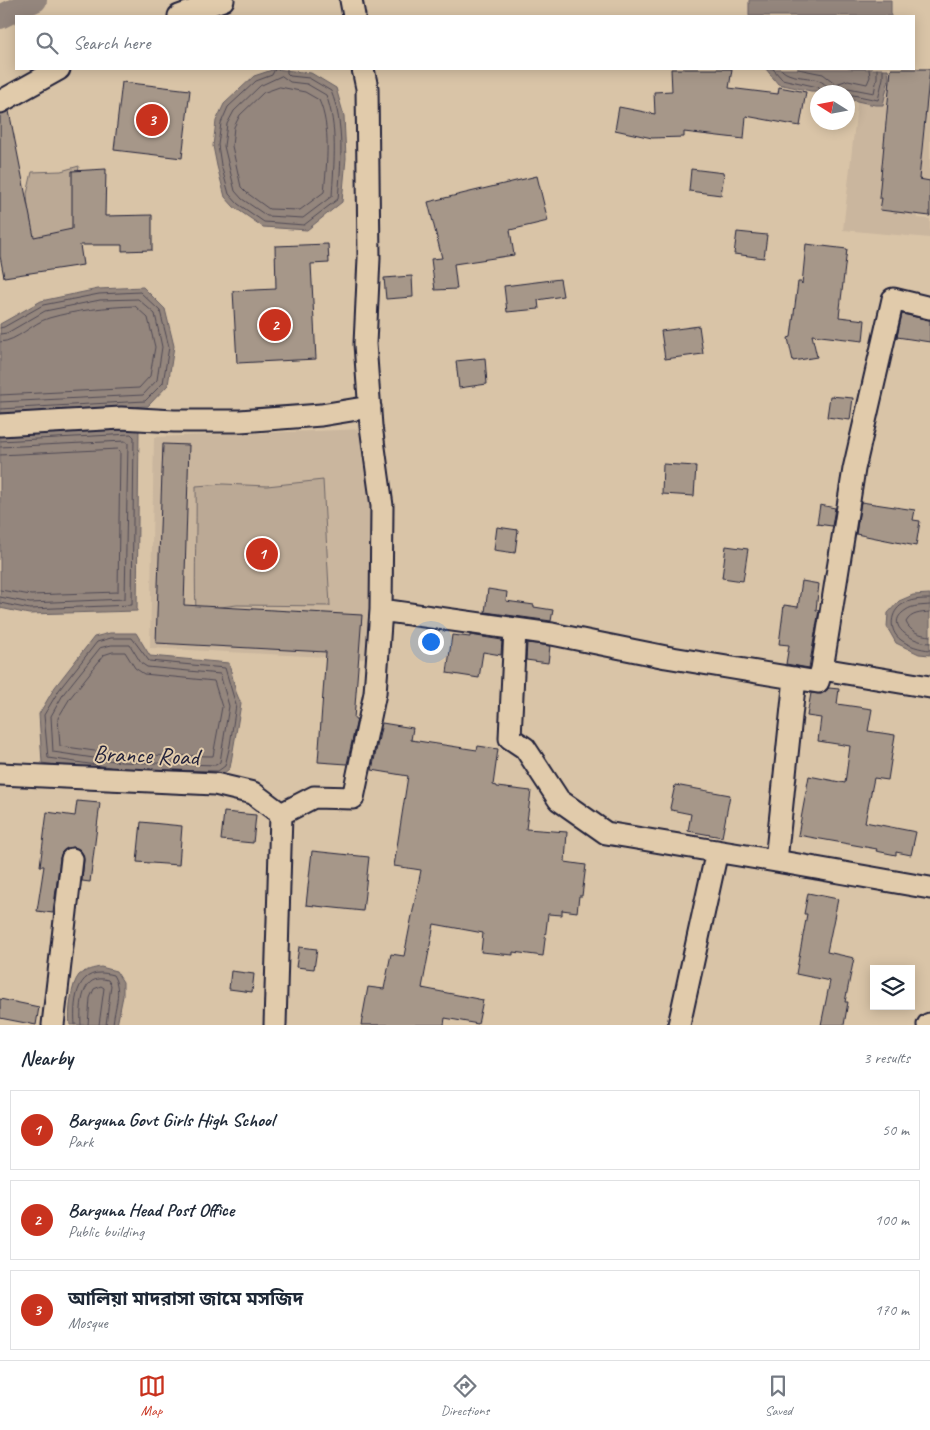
<!DOCTYPE html>
<meta charset="utf-8">
<style>
body{margin:0;font-family:Caveat,"Noto Sans Bengali",sans-serif;background:#f2f2f3;color:#1f2937}
.controls{position:absolute;right:15px;bottom:15px;display:grid;overflow:hidden;border-radius:0px;box-shadow:0 2px 12px #0003}
.controls button{width:45px;height:45px;display:grid;place-items:center;padding:0;border:0;border-bottom:1px solid #e0e1e3;background:#fff;color:#1f2937;font:25px sans-serif}
.compass{position:absolute;left:810px;top:85px;width:45px;height:45px;border-radius:50%;background:#fff;box-shadow:0 2px 12px #0003;rotate:281deg}
.you{position:absolute;left:430px;top:641px;width:18px;height:18px;margin:-12px;border:4px solid #fff;border-radius:50%;background:#1a73e8;box-shadow:0 0 0 8px #1a73e833}
.badge{display:grid;place-items:center;width:32px;height:32px;border-radius:50%;background:#c8321e;color:#fff;font-size:16px;font-weight:700}
.pin{position:absolute;translate:-50% -50%;border:2px solid #fff;box-shadow:0 1px 5px #0006}
.list{margin:0;padding:0;list-style:none}
h2{display:flex;justify-content:space-between;align-items:center;height:65px;margin:0;padding:0 20px;font-size:21px}
h2 small{font-size:16px;font-weight:400;color:#747a83}
.list li{display:grid;grid-template-columns:32px 1fr auto;gap:15px;align-items:center;box-sizing:border-box;height:80px;margin:0 10px 10px;padding:0 10px;border:1px solid #e0e1e3;border-radius:0px}
.list b{display:block;font-size:19px;white-space:nowrap}
.list p{margin:0;font-size:16px;white-space:nowrap;color:#747a83}
.list em{font-size:16px;font-style:normal;color:#747a83}
.icon{flex:none;width:28px;height:28px;fill:none;stroke:currentColor;stroke-width:2;stroke-linecap:round;stroke-linejoin:round}
.map{position:relative;flex:none;width:930px;height:1025px;overflow:hidden}
.search{position:absolute;background:#fff;box-shadow:0 2px 12px #0003;left:15px;right:15px;top:15px;height:55px;display:flex;align-items:center;gap:12px;box-sizing:border-box;padding:0 18px;border-radius:0px;color:#747a83;font-size:19px}
.sheet{height:335px;background:#fff}
nav{display:flex;justify-content:space-around;align-items:center;box-sizing:border-box;height:70px;border-top:1px solid #e0e1e3;background:#fff;font-size:14px;color:#747a83}
nav a{display:grid;justify-items:center;gap:2px}
nav .on{color:#c8321e}
.map>svg:first-child{display:block}
.built{fill:#cab69e;fill-rule:evenodd}
.green{fill:#bba995;stroke:#6e6668}
.water{fill:#94867d;stroke:#665e63}
.lines{fill:none;stroke-linecap:round;stroke-linejoin:round}
.shore{stroke:#504a55;stroke-width:1}
.canal{stroke:#94867d;stroke-width:24}
.building{fill:#a69789;stroke:#22223b}
.minor-casing{stroke:#22223b;stroke-width:25}
.minor{stroke:#e1cbab;stroke-width:21}
.labels{text-anchor:middle;stroke-width:4;stroke-linejoin:round;paint-order:stroke}
.street-label{font-size:24px;fill:#22223b;stroke:#e1cbab}
</style>
<div class="map">
<svg width="930" height="1025" viewBox="0 0 930 1025">
<rect width="100%" height="100%" fill="#d9c4a7"/>
<filter id="ink" filterUnits="userSpaceOnUse"><feTurbulence type="fractalNoise" baseFrequency=".02" numOctaves="2"/><feDisplacementMap in="SourceGraphic" scale="10" xChannelSelector="R" yChannelSelector="G"/><feConvolveMatrix kernelMatrix="1 2 1 2 8 2 1 2 1" color-interpolation-filters="sRGB"/></filter>
<g filter="url(#ink)">
<!-- built -->
<path class="built" d="M930,65V181L921,180L917,218L930,219V238L843,230L861,69H891L879,198L916,201ZM881,200L902,202L901,212L880,210Z
M366,429L380,663L365,659L150,648L154,437Z"/>
<!-- green -->
<path class="green" d="M79,166L75,199V237L30,240L27,194L32,172L61,171Z
M323,480L330,606L237,605L196,610C194,569 197,528 196,486L223,484L267,486Z"/>
<!-- water -->
<path class="water" d="M749,0H891V16H749Z
M275,69L311,73L336,88L344,116L346,158L342,202L307,230L263,227L234,207L225,197L217,166L213,146L216,121L224,104L254,76Z
M766,69H888L889,78L883,105H875L848,99V92L811,91L778,84Z
M143,287L165,309L174,346L168,385L148,406L0,413V324L41,301L98,289Z
M139,429L137,611L29,614L0,608V436Z
M930,594V655L919,654L896,643L887,627L888,613L899,601L913,595Z
M110,633H136L150,656L229,663L236,692L241,704L230,768L221,776L120,774L42,763L39,714L55,687L94,637Z
M101,967L116,971L123,982V996L117,1025H70C68,1013 71,984 79,975C85,970 94,968 101,967Z"/>
<g class="lines">
<!-- shore -->
<path class="shore" d="M275,69L272,75L256,81L228,107L221,123L218,145L221,165L229,194L238,204L264,222L304,225L338,199C341,164 345,125 331,91L309,78L290,76L287,73V69
M773,69L782,79L818,87L822,92
M781,69C792,83 825,71 829,92
M798,69L823,74L836,84L848,80L867,84L870,77L869,69
M282,76L290,82L307,84L326,95C338,126 334,163 332,196L303,218L267,216L242,199L235,191L224,146L227,124L234,111L260,86Z
M280,87L305,92L319,100C331,127 327,163 324,192L300,210L269,209L247,193L241,187L232,146L234,127L240,115L263,93Z
M839,92L848,88L874,93L877,78V69
M848,94L878,100L883,78V69
M0,328L4,327L43,305L99,294L140,292L160,311L169,347L163,383L145,401L0,409
M0,334L7,333L45,311L100,300L138,299L155,314L162,347L157,380L143,395L0,402
M0,342C18,341 32,323 49,318C77,310 106,307 135,306L148,318L155,347L150,376L139,388L0,395
M0,441L131,434L134,437L132,605L30,609L0,603
M0,447L125,441L128,443L125,599L30,603L0,597
M0,455L118,449L120,451L118,592L31,595L0,590
M930,599C921,599 912,599 903,604C890,611 888,631 901,640C909,646 920,649 930,650
M930,605C922,606 913,605 906,610C882,625 914,643 930,643
M930,612C920,613 911,613 906,622C910,632 920,635 930,636
M112,645H130L141,663L147,667L220,674L229,706L220,762L216,765L121,762L53,752L51,716L64,693L100,648Z
M113,652H125L135,668L144,674L214,681L222,707L213,756L122,755L60,746L58,718L70,698L104,655Z
M110,767L48,758L44,715L59,690L97,642L111,638H132L149,661L225,668L236,705L230,745L225,766L218,771L162,770
M75,1025C73,999 77,964 113,975C123,991 114,1008 113,1025
M81,1025C80,1006 81,972 108,980L111,985L106,1025
M88,1025L90,998L94,989L101,986L104,988L99,1025"/>
<!-- canal -->
<path class="canal" d="M0,17L35,0"/>
</g>
<!-- building -->
<path class="building" d="M671,69H732L729,88L778,94L779,87L806,92L800,126L746,116L744,139L684,132V137L652,138L615,130L619,107L655,114L654,92L672,91Z
M891,69H930L919,179L930,181V216L880,210L882,198H879Z
M122,82L190,90L182,158L114,150Z
M9,111L34,237L72,229V171L106,169L105,216L152,215V250L122,251V245H80L83,265L4,277L0,256V114Z
M691,169L724,173L721,195L689,191Z
M537,176L548,221L510,230L514,255L454,264L457,289L435,290L431,259L442,258L428,202Z
M737,232L767,235L764,258L734,254Z
M328,244L329,263L311,264L316,359L237,363L233,291L276,289L275,246Z
M806,244L847,249L839,317L865,320L863,341L812,335L817,357L793,361L788,338L791,337L798,282H801L802,284Z
M412,276L413,297L386,299L384,278Z
M560,279L563,296L538,300L539,309L507,312L504,286Z
M902,314L930,320V342L897,337Z
M699,326L703,354L665,359L661,331Z
M485,358L487,384L459,388L456,361Z
M830,396L853,398L850,420L827,417Z
M163,444L189,445L184,605L362,615L354,719H357L347,764L318,762L326,652L156,643Z
M663,464L696,466L694,496L662,494Z
M861,502L915,510L913,520L920,521L916,546L856,534Z
M820,505L835,508L832,526L817,524Z
M497,527L518,530L515,553L494,550Z
M726,546L748,549L743,581L722,578Z
M802,581L819,584L816,610H819L809,668L786,664L789,645L779,644L784,605L798,607Z
M488,589L507,592L506,601L534,605V607L553,610L551,621L485,612Z
M452,635L470,637V635L502,640L501,655L483,652L479,678L447,673Z
M527,643L550,646L548,663L526,660Z
M829,688L839,689L837,704L872,709L868,731L895,735L888,780L874,778L865,822L916,832L911,855L896,852V855L876,851L877,849L798,835L809,776L845,783L850,746L818,741L821,718L807,716L811,693L821,694Z
M382,723L413,728L411,740L477,750L478,746L498,749L493,785L497,786V787L531,791L526,829L567,832L565,862L586,865L582,896H579L577,912L562,910V915L548,914L543,956L513,952V955L481,952L483,933L434,924L422,988L483,1000L478,1024L445,1018L444,1025H361L368,987L384,989L391,954L404,956L421,870L394,866L408,776L372,770Z
M675,785L730,795L722,837L688,831L691,814L671,810L670,808Z
M77,801L100,803L90,882L82,881L84,860L83,854L79,849L74,847L67,848L62,852L60,858L53,913L37,911L44,866H40L47,812L75,816Z
M224,812L256,815L253,843L221,840Z
M141,822L182,826L179,865L137,862Z
M312,851L369,857L363,911L306,905Z
M808,893L838,899L827,952L854,958L845,1002H848L844,1025H821L830,981L796,974L807,914H804Z
M299,947L317,949L314,969L296,967Z
M231,971L254,974L252,992L229,989Z
M0,999L39,1007L36,1025L0,1018Z"/>
<g class="lines">
<!-- minor casing -->
<g class="minor-casing">
<path id="minor" d="M351,0L354,16
M179,16L223,0
M0,102L59,69
M930,308L893,299L854,469L822,669L930,687
M0,425L121,418L174,421H240L321,415L370,407
M381,610L552,634L666,657L818,682L822,669
M515,629L510,738L525,748L559,800L606,833L776,861L930,888
M0,774L215,784L253,793L281,814
M281,814L314,797L353,798L375,693L381,610L382,506L371,426L365,344L369,258L367,88L363,69
M776,861L795,678
M53,1025L72,859
M275,1025L281,814
M679,1025L717,851
M928,1025L930,1024"/>
</g>
<!-- minor -->
<use href="#minor" class="minor"/>
</g>
</g>
<g class="labels">
<!-- street labels -->
<g class="street-label">
<text transform="translate(146 755) rotate(2)" y="8">Brance Road</text>
</g>
</g>
</svg>
<div class="controls">
<button><svg class="icon" aria-label="layers" viewBox="0 0 24 24"><path d="M12 4l9 5-9 5-9-5zM3 14l9 5 9-5"/></svg></button>
</div>
<svg class="compass" viewBox="-18 -18 36 36"><path d="M0-13l5 13h-10z" fill="#e53935"/><path d="M0 13l5-13h-10z" fill="#747a83"/></svg>
<div class="you"></div>
<div class="pin badge" style="left:262px;top:554px">1</div>
<div class="pin badge" style="left:275px;top:325px">2</div>
<div class="pin badge" style="left:152px;top:120px">3</div>
<div class="search"><svg class="icon" aria-label="search" viewBox="0 0 24 24"><circle cx="10" cy="10" r="6"/><path d="M15 15l6 6"/></svg>Search here</div>
</div>
<section class="sheet">
<h2>Nearby<small>3 results</small></h2>
<ul class="list">
<li><span class="badge">1</span><div><b>Barguna Govt Girls High School</b><p>Park</p></div><em>50 m</em></li>
<li><span class="badge">2</span><div><b>Barguna Head Post Office</b><p>Public building</p></div><em>100 m</em></li>
<li><span class="badge">3</span><div><b>আলিয়া মাদরাসা জামে মসজিদ</b><p>Mosque</p></div><em>170 m</em></li>
</ul>
</section>
<nav>
<a class="on"><svg class="icon" aria-label="map" viewBox="0 0 24 24"><path d="M3 6l6-2 6 2 6-2v14l-6 2-6-2-6 2zM9 4v14M15 6v14"/></svg>Map</a>
<a><svg class="icon" aria-label="directions" viewBox="0 0 24 24"><path d="M12 3l9 9-9 9-9-9zM9 14v-3h6M13 9l2 2-2 2"/></svg>Directions</a>
<a><svg class="icon" aria-label="saved" viewBox="0 0 24 24"><path d="M7 4h10v16l-5-4-5 4z"/></svg>Saved</a>
</nav>
